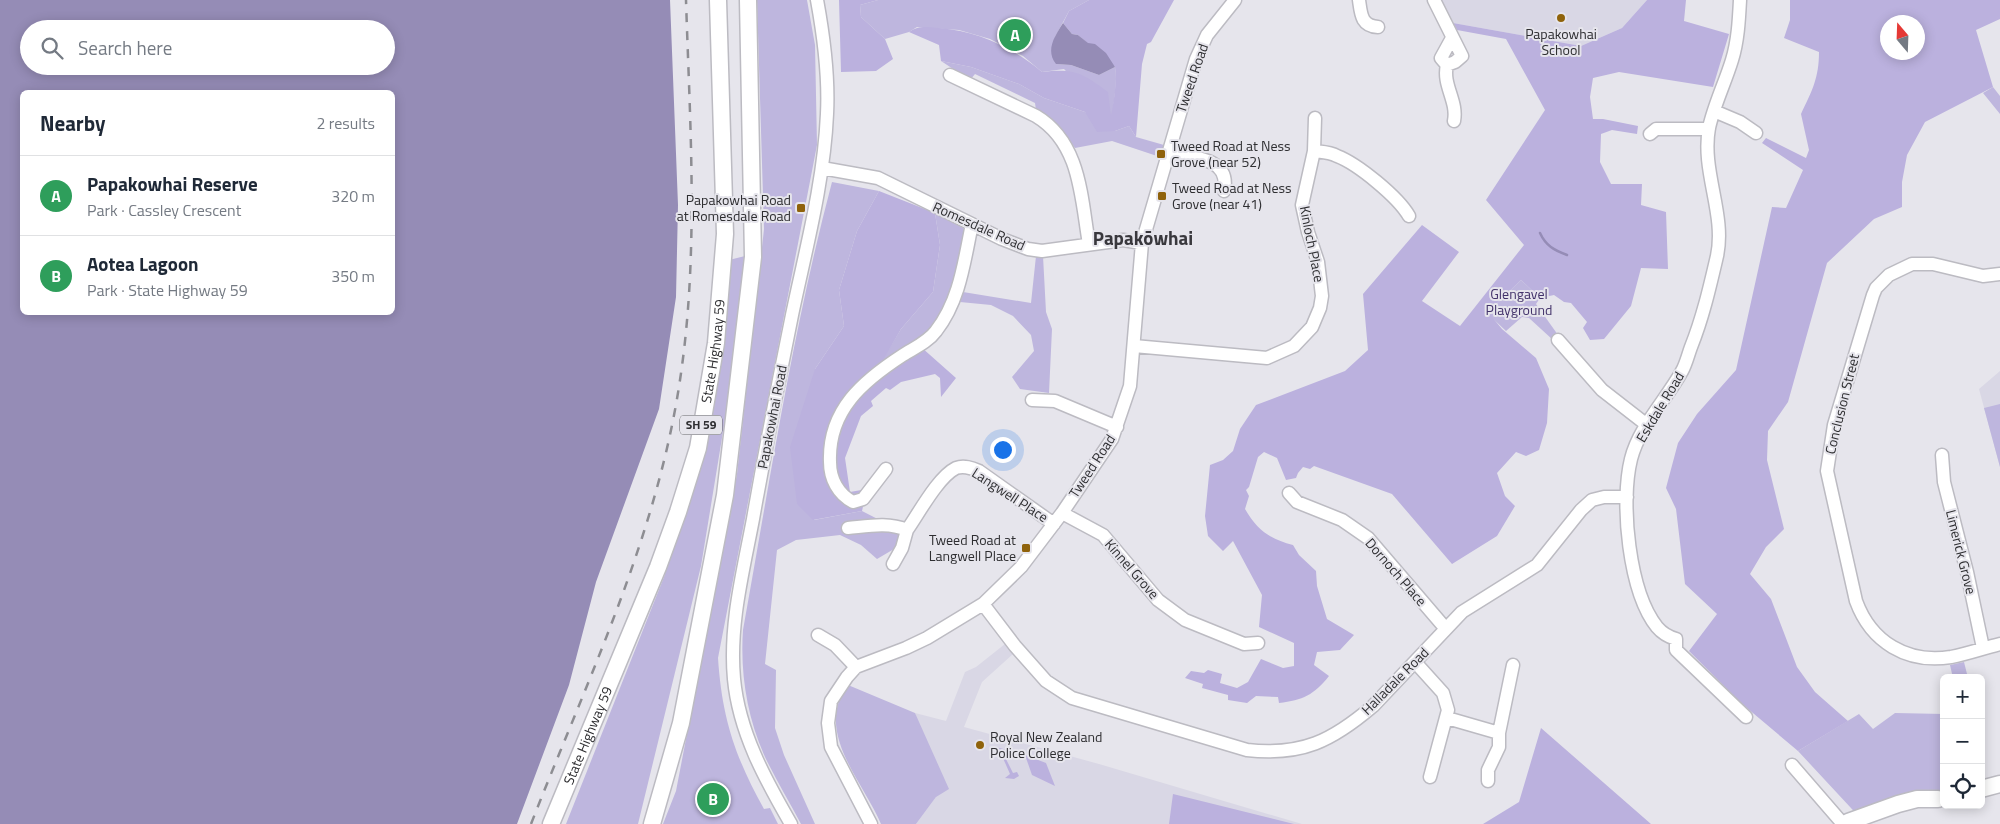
<!DOCTYPE html>
<meta charset="utf-8">
<style>
body{margin:0;font-family:"Titillium Web",sans-serif;background:#f6f6f7;color:#1f2937}
.controls{position:absolute;right:15px;bottom:15px;display:grid;overflow:hidden;border-radius:8px;box-shadow:0 2px 12px #0003}
.controls button{width:45px;height:45px;display:grid;place-items:center;padding:0;border:0;border-bottom:1px solid #e0e1e3;background:#fff;color:#1f2937;font:25px sans-serif}
.compass{position:absolute;left:1880px;top:15px;width:45px;height:45px;border-radius:50%;background:#fff;box-shadow:0 2px 12px #0003;rotate:341deg}
.you{position:absolute;left:1002px;top:449px;width:18px;height:18px;margin:-12px;border:4px solid #fff;border-radius:50%;background:#1a73e8;box-shadow:0 0 0 8px #1a73e833}
.badge{display:grid;place-items:center;width:32px;height:32px;border-radius:50%;background:#8f620b;color:#fff;font-size:16px;font-weight:700}
.pin{position:absolute;translate:-50% -50%;border:2px solid #fff;box-shadow:0 1px 5px #0006}
.list{margin:0;padding:0;list-style:none}
h2{display:flex;justify-content:space-between;align-items:center;height:65px;margin:0;padding:0 20px;font-size:21px}
h2 small{font-size:16px;font-weight:400;color:#747a83}
.list li{display:grid;grid-template-columns:32px 1fr auto;gap:15px;align-items:center;box-sizing:border-box;height:80px;padding:0 20px;border-top:1px solid #e0e1e3}
.list b{display:block;font-size:19px;white-space:nowrap}
.list p{margin:0;font-size:16px;white-space:nowrap;color:#747a83}
.list em{font-size:16px;font-style:normal;color:#747a83}
.icon{flex:none;width:28px;height:28px;fill:none;stroke:currentColor;stroke-width:2;stroke-linecap:round;stroke-linejoin:round}
.map{position:relative;flex:none;width:2000px;height:824px;overflow:hidden}
.search{position:absolute;background:#fff;box-shadow:0 2px 12px #0003;left:20px;top:20px;width:375px;height:55px;display:flex;align-items:center;gap:12px;box-sizing:border-box;padding:0 18px;border-radius:28px;color:#747a83;font-size:19px}
.panel{position:absolute;background:#fff;box-shadow:0 2px 12px #0003;left:20px;top:90px;width:375px;height:225px;border-radius:8px}
.map>svg:first-child{display:block}
.built{fill:#d9d7e5}
.green{fill:#beb6de}
.forest{fill:#bbb1de;fill-rule:evenodd}
.water{fill:#958cb6;fill-rule:evenodd}
.lines{fill:none;stroke-linecap:round;stroke-linejoin:round}
.stream{stroke:#958cb6;stroke-width:2.5}
.minor-casing{stroke:#bcbbc2;stroke-width:15}
.major-casing{stroke:#bcbbc2;stroke-width:19}
.minor{stroke:#fff;stroke-width:12}
.major{stroke:#fff;stroke-width:16}
.rail{stroke:#8d8d92;stroke-width:2.5;stroke-dasharray:9 9;stroke-linecap:butt}
.poi-dot{fill:#8f620b;stroke:#e6e5ec;stroke-width:2}
.labels{text-anchor:middle;stroke-width:4;stroke-linejoin:round;paint-order:stroke}
.shield{fill:#e6e5ec;stroke:#656569;stroke-width:1}
.shield-label{font-size:12px;font-weight:bold;fill:#2e2e31}
.poi-label{font-size:14px;fill:#2e2e31;stroke:#e6e5ec;text-anchor:start}
.street-label{font-size:14px;fill:#2e2e31;stroke:#e6e5ec}
.park-label{font-size:14px;fill:#42326a;stroke:#e6e5ec}
.district-label{font-size:19px;font-weight:bold;fill:#39383d;stroke:#e6e5ec}
</style>
<div class="map">
<svg width="2000" height="824" viewBox="0 0 2000 824">
<rect width="100%" height="100%" fill="#e6e5ec"/>
<!-- built -->
<path class="built" d="M1441,0H1647L1622,28L1581,46L1453,23Z
M2000,371V467L1979,389Z
M1005,644L1013,654L982,682L964,727L1099,764L1302,824H916L936,797L915,713L946,721L965,672L976,667Z"/>
<!-- green -->
<path class="green" d="M757,0H807L815,45L817,145L718,658C722,718 735,757 764,809L770,808L778,824H663L676,791L737,474L764,229Z
M878,0H1089L1069,11L1055,37L1056,64L1071,65L1099,75L1115,67C1118,84 1113,102 1112,120L1064,69L1042,72L1023,56L990,39L959,30L917,27L909,32L885,39L861,17L860,5Z
M941,61L971,67L1019,84L1044,98L1085,112L1115,131L1129,126L1136,137L1164,145L1160,157L1112,141L1075,148C1064,132 1053,119 1036,110L1035,103L975,74L970,80Z
M1993,87L2000,96V114L1983,93Z
M832,182L879,191L857,231L839,290L844,326L815,369L814,520L862,511L903,532L894,549L877,559L861,545L840,535L796,540L777,550L765,664L776,670L775,728L784,755L815,824H801C789,801 776,780 765,757C747,717 740,673 743,630C770,480 793,329 832,182Z
M935,213L965,229L953,289L941,310L934,329L880,364L901,329L933,292L940,245Z
M749,255L731,383L701,566L638,824H566L664,577L706,448L729,260Z
M1036,256H1043L1046,312L1052,329L1049,393L1020,389L1012,377L1034,351L1031,335L1013,316L991,305L960,302L963,292L1031,303Z
M1521,280L1540,298L1536,304L1558,335L1553,340L1529,318L1522,317L1506,331L1487,313Z
M2000,404V467L1984,408Z
M1964,662L1968,678H1953L1950,665Z
M848,685L915,713L949,789L936,797L916,824H881C863,781 813,731 848,685Z
M1895,713L1944,714V796L1864,822L1798,751L1859,714L1873,729Z"/>
<!-- forest -->
<path class="forest" d="M839,0H878L860,5L861,17L885,39L893,59L876,71L841,72Z
M1089,0H1174L1151,42L1147,44L1142,64L1136,137L1129,126L1115,131L1097,132L1085,112L1044,98L1019,84L971,67L941,61L939,45L909,32C919,25 927,27 939,28C978,31 1012,47 1042,72C1074,68 1083,73 1108,92L1111,116C1114,101 1117,81 1115,67L1078,35L1072,34L1063,23L1069,11Z
M1647,0H1686L1684,21L1729,34L1713,87L1619,72L1593,78L1590,97L1593,119H1603L1638,126L1637,134L1612,130L1601,134L1600,162L1611,184H1642L1641,205L1666,212L1668,269L1641,268L1631,306L1604,339L1590,340L1583,328L1587,322L1571,303L1564,302L1554,295L1540,298L1521,280L1488,312L1502,329L1536,358L1549,389L1547,423L1539,450L1526,456L1516,452L1497,473L1505,496L1515,506L1497,536L1452,564L1392,494L1314,466L1310,469L1303,467L1298,473L1296,478L1286,480L1277,458L1264,452L1258,457L1249,487L1246,490L1249,496L1245,509C1257,530 1270,539 1293,545L1299,555L1316,571L1317,586L1327,619L1354,635L1340,650L1317,652L1314,665L1329,676C1314,695 1303,700 1279,703L1278,697L1256,696L1247,703L1228,700V695L1202,688L1203,684L1185,678L1191,671L1204,673L1208,670L1222,674L1220,683L1237,688L1248,682L1261,659L1283,668L1294,666V643L1259,627L1262,595L1233,541L1223,551L1208,536L1205,516L1210,465L1223,460L1233,451L1240,429L1256,405L1345,371L1368,350L1363,294L1422,225L1459,252L1422,301L1460,326L1524,245L1486,200L1545,110L1506,39L1457,30L1453,23L1581,46L1622,28Z
M1790,0H2000V19L1976,30L1993,87L1925,122L1907,155L1902,182V207L1874,219L1827,263L1788,402L1768,431L1767,460L1784,529L1766,547L1750,574L1771,599L1797,667L1815,692L1848,721L1798,751L1741,703L1689,651L1717,614L1685,584L1676,509L1666,488L1678,443L1697,414L1736,370L1772,207L1786,208L1803,170L1762,143L1766,138L1806,158L1809,150L1801,114C1812,91 1819,78 1819,52L1784,38L1790,20ZM1888,22H1918V52H1888Z
M879,191L935,213L940,245L933,292L901,329L881,364L921,347L956,378L941,397L940,378L935,374L901,382L890,390L886,388L871,401L873,406L861,416L845,458L850,492L867,489L862,511L813,520L797,504L790,447L815,369L844,326L839,290L857,231Z
M1541,728L1651,824H1483L1519,802Z
M992,746L1007,750L1002,751L1013,773L1017,772L1019,776L1014,779L1005,778L1010,774L999,749Z
M1025,755L1046,763L1055,786L1032,775Z
M1173,794L1294,824H1169Z"/>
<!-- water -->
<path class="water" d="M0,0H670L678,205L676,297L659,409L596,582L569,685L517,824H0ZM29,29H386V66H29ZM22,92H392V312H22Z
M1063,23L1072,34L1078,35L1088,43L1095,44L1106,53L1115,67L1099,75L1071,65L1056,64C1045,50 1055,36 1063,23Z"/>
<g class="lines">
<!-- stream -->
<path class="stream" d="M1540,233C1546,246 1554,250 1567,255"/>
<!-- minor casing -->
<g class="minor-casing">
<path id="minor" d="M1359,0C1361,14 1361,26 1378,27
M1434,0L1462,56L1455,62L1447,65L1441,58L1452,38
M1740,0C1739,19 1738,41 1732,60C1725,83 1714,105 1709,128C1701,171 1726,214 1717,256C1710,286 1703,317 1691,347C1688,355 1686,364 1682,371C1666,400 1639,427 1631,459C1620,503 1629,592 1657,627C1662,633 1669,637 1676,639V650L1746,717
M1447,65C1442,85 1458,101 1454,121
M950,75L1036,116C1081,143 1081,198 1089,244
M1714,111L1740,122L1756,133
M1650,134L1656,129H1709
M1314,151C1322,152 1330,152 1337,156C1358,164 1398,197 1409,216
M1168,153C1192,157 1231,157 1224,191
M822,168L878,178L1002,239L1028,249L1042,251L1123,240L1142,243
M2000,274L1983,276L1933,264H1912L1889,275L1876,288L1873,295L1834,425L1827,471L1856,601C1871,642 1907,664 1951,657C1967,654 1984,648 2000,644
M1558,340L1602,390L1647,425
M1134,346L1267,358L1294,346L1312,327L1320,308L1322,296L1318,262L1308,232L1302,205L1314,151L1315,118
M1032,400L1055,401L1117,427
M1942,455L1944,482L1967,572L1983,648
M886,469L863,499L853,502C838,494 830,479 830,462C828,410 863,381 903,355C914,348 928,342 936,331C960,300 964,262 972,224
M1289,493L1297,502L1342,520L1368,538L1446,629
M1062,513L1103,535L1158,600L1185,620L1244,644L1258,643
M848,528C869,526 888,522 907,530C919,513 938,477 956,468C964,465 972,468 979,471L1054,524
M893,564L902,548L907,530
M983,604L1015,646L1046,681L1072,698L1247,750C1302,756 1332,741 1373,706L1462,612L1537,565L1581,510L1592,500L1604,497H1627
M818,635L835,645L856,667
M1415,662L1443,693L1448,710L1430,777
M1447,718L1499,733
M1792,765L1843,824
M1488,781V770L1499,747V733L1513,665
M791,824C765,779 739,732 734,679C729,625 743,572 753,519C765,451 778,383 792,315C806,248 824,182 827,114C829,76 824,38 817,0
M871,824L831,747L828,723L831,701L847,677L856,667L906,648L927,638L983,604L1021,567L1062,513L1112,439L1130,386L1142,243L1196,59L1207,35L1235,0"/>
</g>
<!-- major casing -->
<g class="major-casing">
<g id="major">
<path d="M1981,789L2000,784"/>
<path d="M1848,822L1898,804L1917,799H1938"/>
<path id="s1" d="M551,824L658,567L678,512L698,448L716,343L725,234L718,0"/>
<path d="M652,824L681,723L725,495L753,257L748,0"/>
</g>
</g>
<!-- minor -->
<use href="#minor" class="minor"/>
<!-- major -->
<use href="#major" class="major"/>
<!-- rail -->
<path class="rail" d="M531,824C588,678 657,536 680,380C699,254 690,127 686,0"/>
</g>
<!-- markers -->
<g class="poi-dot">
<circle cx="1561" cy="18" r="5"/>
<rect x="1156" y="149" width="10" height="10" rx="2.5"/>
<rect x="1157" y="191" width="10" height="10" rx="2.5"/>
<rect x="796" y="203" width="10" height="10" rx="2.5"/>
<rect x="1021" y="543" width="10" height="10" rx="2.5"/>
<circle cx="980" cy="745" r="5"/>
</g>
<g class="labels">
<!-- shield labels -->
<rect class="shield" x="680" y="415.5" width="42" height="19" rx="4"/>
<g class="shield-label">
<text x="701" y="429">SH 59</text>
</g>
<!-- poi labels -->
<g class="poi-label">
<text x="1561" y="39" text-anchor="middle">Papakowhai<tspan x="1561" dy="16">School</tspan></text>
<text x="1171" y="151">Tweed Road at Ness<tspan x="1171" dy="16">Grove (near 52)</tspan></text>
<text x="1172" y="193">Tweed Road at Ness<tspan x="1172" dy="16">Grove (near 41)</tspan></text>
<text x="791" y="205" text-anchor="end">Papakowhai Road<tspan x="791" dy="16">at Romesdale Road</tspan></text>
<text x="1016" y="545" text-anchor="end">Tweed Road at<tspan x="1016" dy="16">Langwell Place</tspan></text>
<text x="990" y="742">Royal New Zealand<tspan x="990" dy="16">Police College</tspan></text>
</g>
<!-- street labels -->
<g class="street-label">
<text transform="translate(1192 78) rotate(-71)" y="5">Tweed Road</text>
<text transform="translate(979 226) rotate(24)" y="5">Romesdale Road</text>
<text transform="translate(1312 244) rotate(79)" y="5">Kinloch Place</text>
<text dy="5" stroke="none"><textPath href="#s1" startOffset="502">State Highway 59</textPath></text>
<text transform="translate(1842 404) rotate(-76)" y="5">Conclusion Street</text>
<text transform="translate(1660 407) rotate(-59)" y="5">Eskdale Road</text>
<text transform="translate(772 417) rotate(-79)" y="5">Papakowhai Road</text>
<text transform="translate(1092 466) rotate(-57)" y="5">Tweed Road</text>
<text transform="translate(1010 495) rotate(33)" y="5">Langwell Place</text>
<text transform="translate(1961 552) rotate(76)" y="5">Limerick Grove</text>
<text transform="translate(1132 569) rotate(49)" y="5">Kinnel Grove</text>
<text transform="translate(1396 572) rotate(49)" y="5">Dornoch Place</text>
<text transform="translate(1395 681) rotate(-45)" y="5">Halladale Road</text>
<text dy="5" stroke="none"><textPath href="#s1" startOffset="96">State Highway 59</textPath></text>
</g>
<!-- park labels -->
<g class="park-label">
<text x="1519" y="299">Glengavel<tspan x="1519" dy="16">Playground</tspan></text>
</g>
<!-- district labels -->
<g class="district-label">
<text x="1143" y="245">Papakōwhai</text>
</g>
</g>
</svg>
<div class="controls">
<button>+</button>
<button>−</button>
<button><svg class="icon" aria-label="locate" viewBox="0 0 24 24"><circle cx="12" cy="12" r="6"/><path d="M12 2v4M12 18v4M2 12h4M18 12h4"/></svg></button>
</div>
<svg class="compass" viewBox="-18 -18 36 36"><path d="M0-13l5 13h-10z" fill="#e53935"/><path d="M0 13l5-13h-10z" fill="#747a83"/></svg>
<div class="you"></div>
<div class="pin badge" style="left:1015px;top:35px;background:#2e9e5b">A</div>
<div class="pin badge" style="left:713px;top:799px;background:#2e9e5b">B</div>
<div class="search"><svg class="icon" aria-label="search" viewBox="0 0 24 24"><circle cx="10" cy="10" r="6"/><path d="M15 15l6 6"/></svg>Search here</div>
<section class="panel">
<h2>Nearby<small>2 results</small></h2>
<ul class="list">
<li><span class="badge" style="background:#2e9e5b">A</span><div><b>Papakowhai Reserve</b><p>Park · Cassley Crescent</p></div><em>320 m</em></li>
<li><span class="badge" style="background:#2e9e5b">B</span><div><b>Aotea Lagoon</b><p>Park · State Highway 59</p></div><em>350 m</em></li>
</ul>
</section>
</div>
